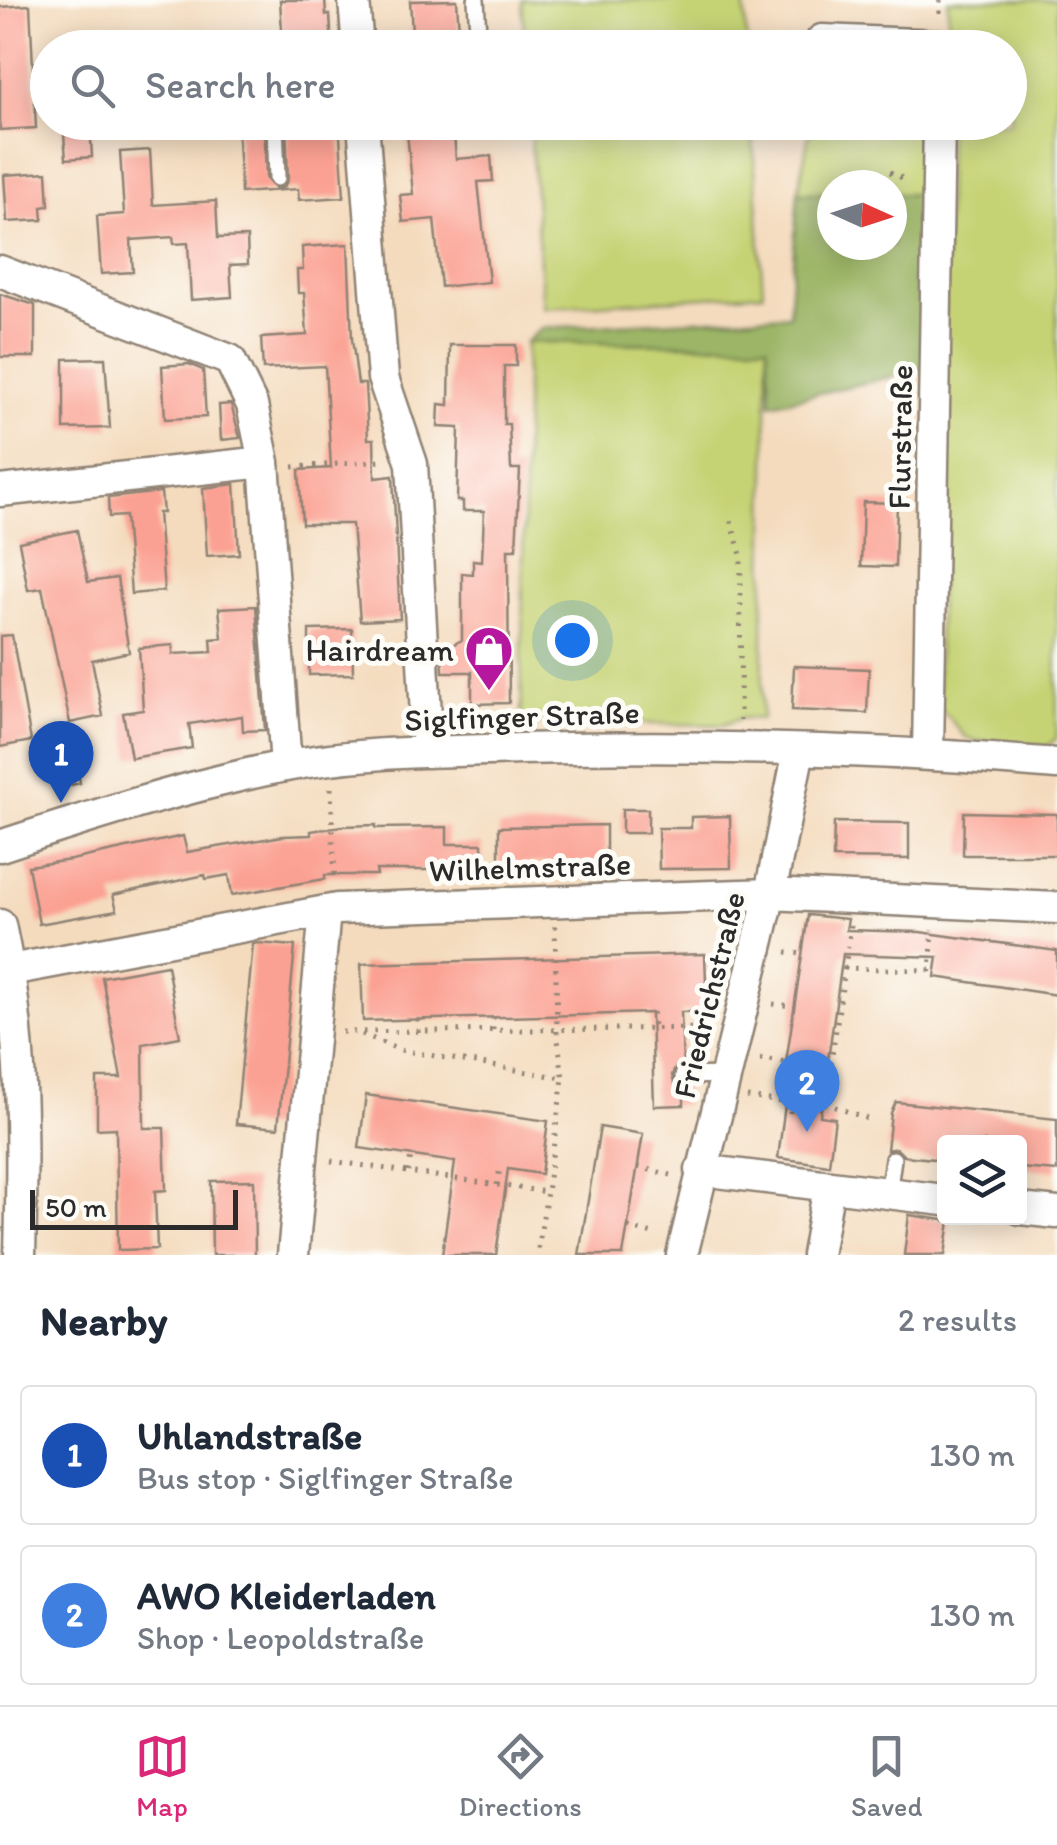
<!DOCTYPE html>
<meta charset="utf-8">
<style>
body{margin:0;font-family:Itim,sans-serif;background:#f2f2f3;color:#1f2937}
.controls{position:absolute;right:30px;bottom:30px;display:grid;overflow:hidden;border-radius:10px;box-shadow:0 5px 25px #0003}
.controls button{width:90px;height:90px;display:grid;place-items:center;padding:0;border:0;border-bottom:2px solid #e0e1e3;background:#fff;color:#1f2937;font:50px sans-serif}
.compass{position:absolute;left:817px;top:170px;width:90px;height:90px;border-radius:50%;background:#fff;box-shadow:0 5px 25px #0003;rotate:93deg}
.scale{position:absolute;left:30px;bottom:25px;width:208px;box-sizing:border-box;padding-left:10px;border:5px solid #2b2b2b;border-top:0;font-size:28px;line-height:35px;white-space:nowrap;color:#2b2b2b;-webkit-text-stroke:8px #fdfcf7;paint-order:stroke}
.you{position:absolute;left:572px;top:640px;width:35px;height:35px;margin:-25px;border:8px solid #fff;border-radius:50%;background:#1a73e8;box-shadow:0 0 0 15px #1a73e833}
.badge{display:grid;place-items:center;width:65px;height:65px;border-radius:50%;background:#db2777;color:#fff;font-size:32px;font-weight:700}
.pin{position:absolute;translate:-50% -82px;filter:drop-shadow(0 2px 5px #0008)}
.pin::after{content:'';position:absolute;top:52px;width:35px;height:30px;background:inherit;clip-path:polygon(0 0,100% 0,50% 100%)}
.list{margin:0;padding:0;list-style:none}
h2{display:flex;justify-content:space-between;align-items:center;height:130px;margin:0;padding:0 40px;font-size:42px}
h2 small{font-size:32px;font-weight:400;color:#747a83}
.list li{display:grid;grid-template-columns:65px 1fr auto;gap:30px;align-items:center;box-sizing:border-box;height:140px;margin:0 20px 20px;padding:0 20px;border:2px solid #e0e1e3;border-radius:10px}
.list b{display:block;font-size:38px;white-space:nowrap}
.list p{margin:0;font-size:32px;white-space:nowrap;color:#747a83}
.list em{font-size:32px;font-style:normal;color:#747a83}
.icon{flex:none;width:55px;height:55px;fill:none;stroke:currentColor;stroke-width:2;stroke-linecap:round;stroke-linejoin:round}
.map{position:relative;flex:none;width:1057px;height:1255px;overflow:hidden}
.search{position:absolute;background:#fff;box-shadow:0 5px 25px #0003;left:30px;right:30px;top:30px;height:110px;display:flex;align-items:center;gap:25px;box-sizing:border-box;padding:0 35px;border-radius:55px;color:#747a83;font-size:38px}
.sheet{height:450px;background:#fff}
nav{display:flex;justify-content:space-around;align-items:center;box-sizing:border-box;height:140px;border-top:2px solid #e0e1e3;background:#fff;font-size:28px;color:#747a83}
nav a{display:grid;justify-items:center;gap:5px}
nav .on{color:#db2777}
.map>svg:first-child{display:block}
.green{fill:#c6d375;stroke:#787f50;stroke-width:2.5}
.forest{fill:#9cb566;stroke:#647048;stroke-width:2.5}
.building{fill:#fba193}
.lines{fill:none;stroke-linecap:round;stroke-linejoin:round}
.lane-casing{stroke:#908374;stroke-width:20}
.street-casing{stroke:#908374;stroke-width:35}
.path{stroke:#908374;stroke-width:5;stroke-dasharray:2.5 8;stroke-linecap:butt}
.lane{stroke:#fff;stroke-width:15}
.street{stroke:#fff;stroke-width:30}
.labels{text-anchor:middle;stroke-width:10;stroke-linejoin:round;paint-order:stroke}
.street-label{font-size:32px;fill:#2b2b2b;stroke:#fdfcf7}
.poi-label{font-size:32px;fill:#2b2b2b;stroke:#fdfcf7;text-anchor:end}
</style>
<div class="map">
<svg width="1057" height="1255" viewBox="0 0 1057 1255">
<rect width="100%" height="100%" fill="#fdfcf7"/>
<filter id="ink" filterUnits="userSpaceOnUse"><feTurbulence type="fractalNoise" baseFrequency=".01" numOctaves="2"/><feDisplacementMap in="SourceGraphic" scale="20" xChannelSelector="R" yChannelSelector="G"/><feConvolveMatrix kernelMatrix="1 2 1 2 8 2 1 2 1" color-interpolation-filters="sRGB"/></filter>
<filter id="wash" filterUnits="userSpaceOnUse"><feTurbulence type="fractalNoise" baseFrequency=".0048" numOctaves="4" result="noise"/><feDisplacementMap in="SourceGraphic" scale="40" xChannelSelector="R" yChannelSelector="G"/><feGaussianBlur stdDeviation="2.25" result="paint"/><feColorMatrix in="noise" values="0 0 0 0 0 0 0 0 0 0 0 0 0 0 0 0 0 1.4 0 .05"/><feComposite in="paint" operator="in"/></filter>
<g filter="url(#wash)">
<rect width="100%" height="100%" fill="#f4dbbe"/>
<!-- green -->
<path class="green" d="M522,0H744L747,47H525Z
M948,0H1057V738L1047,747L976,741L965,737L937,704L948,123L1010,122V48L948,47Z
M821,122L934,123L932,195L892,194V185H832V193H798L811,123Z
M530,123H752L763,293L543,308Z
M526,342L768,345L762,719L741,718L723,725L521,722Z"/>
<!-- forest -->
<path class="forest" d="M798,193H832V245H892V194L932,195L930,368L771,404L767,345L526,342L542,328L789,315Z"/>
<g id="blocks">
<!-- building -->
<path class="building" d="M280,0H325L326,15H330L332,48H283Z
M457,0L460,48H413L410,1Z
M30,5L36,128L0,130V7Z
M63,122H90L92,157L66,159Z
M237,122H264L266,179L276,189L284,187L288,179L286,122H339L344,197L299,200L298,189L241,193Z
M406,122H453L456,159L491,156L493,181L478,182L489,282L441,287L434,219L403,222L400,195L413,194Z
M150,150L153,205L216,201L218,238L247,237L248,264L230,265L232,297L191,300L188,243L174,244L173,237L131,240L133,272L101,274L97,216L124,214L120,152Z
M47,172L49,206L42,207L43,220L7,222L4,175Z
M348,244L352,339L358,384H365L368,439H374L375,478L393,476L400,619L360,621L352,524H302L299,470L331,468L325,366L263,369L261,338L307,335L304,293H298L297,270H303L302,247Z
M0,294L35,305V357H0Z
M450,345H516V366H504V424H509L511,469H520L516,549H508L509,703L472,704V672H443L442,650L462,640V573L473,574V560L482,561L484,511H463V501H457L459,428L438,427L439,404L449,405Z
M105,358L110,428L64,429V359Z
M189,364L203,370L206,417L165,419L162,366Z
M231,404L240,438L221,440L219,405Z
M235,484L239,554L207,556L203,488Z
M161,492L163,513H158L164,591L131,594L125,516L109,517L108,498Z
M863,502L897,503L895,567L861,566Z
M77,530L88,582L117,578L129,652L92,660L103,716L70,723L42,588L28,590L19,542Z
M256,606L265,730L243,731L242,716L189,724L192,748L131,758L123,713L143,710L139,648L173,645V654L212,652L211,639L222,638L219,608Z
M352,629L353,674L309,675V630Z
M12,635L31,741L0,747V636Z
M794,666L869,669L867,713L792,710Z
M75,754L80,783L57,788L51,759Z
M622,809H648V833H622Z
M964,812L1057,814V855H963Z
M730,816L731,868L659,869L658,828H691V817Z
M834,822L909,823V859L833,858Z
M376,825V828L447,827V844H482L483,870H376L377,875H325V879L232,895L229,875L206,879L205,875L113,895L117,910L39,924L28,866L71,860L183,836L187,852L283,836L311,835V831L342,826Z
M606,825V862L499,864V827Z
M808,915L848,919L846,930L920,932L1057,951V995L935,977L938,957L843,954L820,1116L835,1118L829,1165L778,1158L786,1097L781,1096Z
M258,943L295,946L278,1128L236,1124L253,944Z
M705,954L707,1011L681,1012L683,1065L676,1067L672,1075L674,1083L684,1087V1105L654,1106L651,1013L363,1021L361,964Z
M167,965L180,1037L143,1044L144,1128H164L166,1190L155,1191L157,1249L118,1250L116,1128L97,1129V1078H121L102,977Z
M366,1095L548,1121L541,1174L508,1169L496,1255H442L455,1162L359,1148Z
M896,1102L1057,1119V1171L1020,1168V1142H944V1160L904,1156L896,1148L887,1150L891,1113Z
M600,1127L643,1134L623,1255H579Z
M254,1180L255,1255H212L211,1181Z
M909,1215L950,1221L945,1255H904Z"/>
</g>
</g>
<g filter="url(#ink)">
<use href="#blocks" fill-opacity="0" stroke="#908374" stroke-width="2.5"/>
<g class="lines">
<!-- lane casing -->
<g class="lane-casing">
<path id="lane" d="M476,0L479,48
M275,122L277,178
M683,1076L725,1075
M888,1194L893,1159"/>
</g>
<!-- street casing -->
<g class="street-casing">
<path id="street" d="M354,0L358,48
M822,40L940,45V48
M363,122L383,378L412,464L428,752
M0,271L230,360L252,405L264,462L286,766
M0,491L264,462
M928,753L939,122
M0,846C92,816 190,785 285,766C361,751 442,752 519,749C699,744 878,749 1057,764
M0,925C24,1034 23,1144 20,1255
M10,970L337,909L770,894L1057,908
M701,1170L944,1200
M1020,1209L1057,1213
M293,1255L325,911
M682,1255L770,894L799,750
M817,1255L829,1186"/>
</g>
<!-- path -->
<path class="path" d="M940,0V17
M822,125L823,122
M890,172L908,181
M293,467L382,461
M731,521L741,555L740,721
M331,788L335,882
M851,925L845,968L930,970L933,930
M555,926L557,1032L563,1078
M786,952L803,954
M845,968L825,1103L870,1120
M773,1004L795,1006
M653,1012L654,1029
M493,1017V1032
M418,1019V1033
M342,1032L711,1028
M362,1034L400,1050L563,1078L547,1192
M760,1059L787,1062
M747,1097L791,1103L790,1113
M331,1161L547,1192L537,1255
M638,1167L671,1175
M408,1172L411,1156
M497,1185L500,1168
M628,1227L656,1235"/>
<!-- lane -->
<use href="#lane" class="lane"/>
<!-- street -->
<use href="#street" class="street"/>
</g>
</g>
<!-- icons -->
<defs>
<g id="shop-pin" transform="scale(2.5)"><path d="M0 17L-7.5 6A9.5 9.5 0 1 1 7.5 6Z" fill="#b5179e" stroke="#fdfcf7"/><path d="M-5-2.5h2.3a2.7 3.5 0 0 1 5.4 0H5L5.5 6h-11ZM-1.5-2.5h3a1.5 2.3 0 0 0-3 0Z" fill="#fff"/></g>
</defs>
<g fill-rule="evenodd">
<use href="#shop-pin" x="489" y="650"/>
</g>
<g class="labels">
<!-- street labels -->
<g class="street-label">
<text transform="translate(900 437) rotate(-89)" y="11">Flurstraße</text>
<text transform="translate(522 716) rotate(-2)" y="11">Siglfinger Straße</text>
<text transform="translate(530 867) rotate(-2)" y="11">Wilhelmstraße</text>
<text transform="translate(709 995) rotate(-76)" y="11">Friedrichstraße</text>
</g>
<!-- poi labels -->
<g class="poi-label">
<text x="454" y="661">Hairdream</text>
</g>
</g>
</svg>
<div class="controls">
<button><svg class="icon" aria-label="layers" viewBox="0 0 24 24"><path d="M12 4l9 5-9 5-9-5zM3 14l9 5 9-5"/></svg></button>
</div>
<svg class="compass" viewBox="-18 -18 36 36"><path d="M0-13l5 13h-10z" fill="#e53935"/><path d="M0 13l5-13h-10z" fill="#747a83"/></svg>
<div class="scale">50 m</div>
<div class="you"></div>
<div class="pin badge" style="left:61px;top:803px;background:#1a4fb4">1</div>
<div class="pin badge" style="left:807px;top:1132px;background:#3f7fe0">2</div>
<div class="search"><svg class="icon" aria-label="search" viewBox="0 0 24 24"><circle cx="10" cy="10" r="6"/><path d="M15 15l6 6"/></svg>Search here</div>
</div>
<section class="sheet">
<h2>Nearby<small>2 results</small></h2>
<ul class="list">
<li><span class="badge" style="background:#1a4fb4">1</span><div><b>Uhlandstraße</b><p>Bus stop · Siglfinger Straße</p></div><em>130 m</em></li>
<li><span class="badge" style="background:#3f7fe0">2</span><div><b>AWO Kleiderladen</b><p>Shop · Leopoldstraße</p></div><em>130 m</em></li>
</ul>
</section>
<nav>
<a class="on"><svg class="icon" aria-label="map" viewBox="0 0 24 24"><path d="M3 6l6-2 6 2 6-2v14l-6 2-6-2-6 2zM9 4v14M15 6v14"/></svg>Map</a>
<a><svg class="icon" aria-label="directions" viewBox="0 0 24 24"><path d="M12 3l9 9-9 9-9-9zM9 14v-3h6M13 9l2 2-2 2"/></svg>Directions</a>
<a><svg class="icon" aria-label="saved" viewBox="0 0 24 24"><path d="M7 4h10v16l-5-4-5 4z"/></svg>Saved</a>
</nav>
